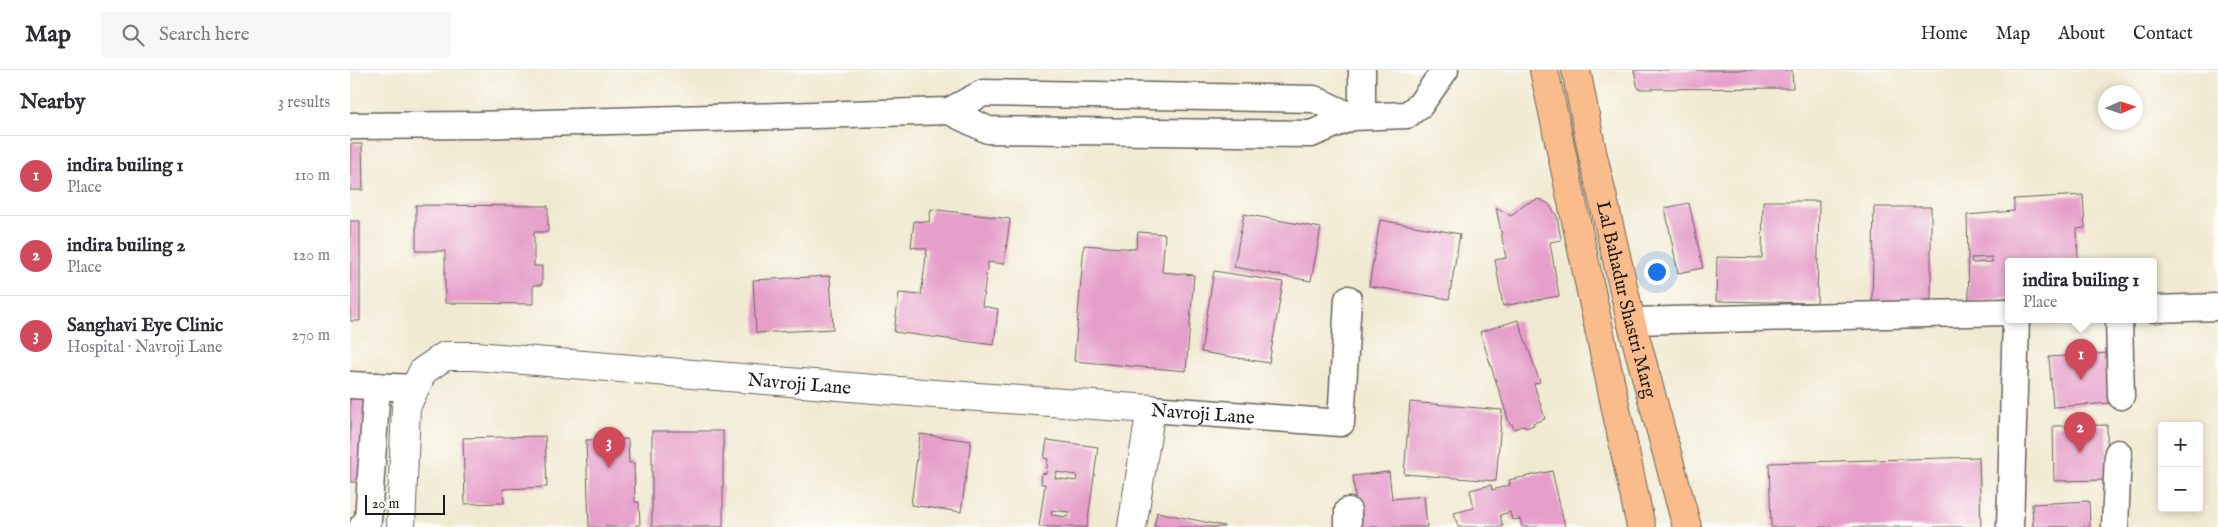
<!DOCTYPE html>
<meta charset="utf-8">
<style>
body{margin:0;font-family:"IM FELL English",serif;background:#f7f7f7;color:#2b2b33}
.controls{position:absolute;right:15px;bottom:15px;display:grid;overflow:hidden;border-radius:5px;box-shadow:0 2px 8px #0003}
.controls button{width:45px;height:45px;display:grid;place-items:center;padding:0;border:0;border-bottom:1px solid #e1e1e2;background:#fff;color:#2b2b33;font:25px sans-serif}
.compass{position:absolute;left:1748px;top:15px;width:45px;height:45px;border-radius:50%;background:#fff;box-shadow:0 2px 8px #0003;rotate:87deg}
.scale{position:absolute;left:15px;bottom:12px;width:80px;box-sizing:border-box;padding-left:5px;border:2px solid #1c1c1c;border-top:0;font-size:14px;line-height:18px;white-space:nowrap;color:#1c1c1c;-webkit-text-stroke:4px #fdfcf7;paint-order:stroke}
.you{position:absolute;left:1306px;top:201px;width:18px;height:18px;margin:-12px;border:4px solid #fff;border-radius:50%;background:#1a73e8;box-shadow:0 0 0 8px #1a73e833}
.badge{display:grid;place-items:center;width:32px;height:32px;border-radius:50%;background:#d1495b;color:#fff;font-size:16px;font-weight:700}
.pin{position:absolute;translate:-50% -41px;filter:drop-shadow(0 1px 2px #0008)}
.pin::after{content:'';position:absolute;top:26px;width:18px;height:15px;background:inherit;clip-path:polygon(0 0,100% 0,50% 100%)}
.popup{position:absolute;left:1655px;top:188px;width:152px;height:65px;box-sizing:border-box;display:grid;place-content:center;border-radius:5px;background:#fff;filter:drop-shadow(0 1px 4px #0005);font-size:16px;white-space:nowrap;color:#7c7c81}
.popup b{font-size:19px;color:#2b2b33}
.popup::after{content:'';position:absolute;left:50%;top:100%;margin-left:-10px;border:10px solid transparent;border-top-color:#fff}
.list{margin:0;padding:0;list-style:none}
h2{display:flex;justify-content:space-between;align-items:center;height:65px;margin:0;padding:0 20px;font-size:21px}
h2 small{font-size:16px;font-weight:400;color:#7c7c81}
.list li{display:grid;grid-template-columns:32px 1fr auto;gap:15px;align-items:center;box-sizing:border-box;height:80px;padding:0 20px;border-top:1px solid #e1e1e2}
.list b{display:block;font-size:19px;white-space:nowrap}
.list p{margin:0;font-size:16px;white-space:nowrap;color:#7c7c81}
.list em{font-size:16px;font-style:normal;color:#7c7c81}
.icon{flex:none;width:28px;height:28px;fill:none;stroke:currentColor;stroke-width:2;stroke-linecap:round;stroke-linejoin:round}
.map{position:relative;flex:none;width:1868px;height:457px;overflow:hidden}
header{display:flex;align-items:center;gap:30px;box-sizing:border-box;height:70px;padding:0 25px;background:#fff;border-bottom:1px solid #e1e1e2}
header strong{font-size:24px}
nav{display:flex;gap:28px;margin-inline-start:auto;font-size:18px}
.search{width:350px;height:45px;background:#f7f7f7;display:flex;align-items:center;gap:12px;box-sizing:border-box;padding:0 18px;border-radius:5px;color:#7c7c81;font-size:19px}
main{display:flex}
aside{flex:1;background:#fff}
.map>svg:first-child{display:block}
.building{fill:#e69eca;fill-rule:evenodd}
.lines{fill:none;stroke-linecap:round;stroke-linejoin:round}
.minor-casing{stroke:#67645c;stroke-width:29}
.tertiary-casing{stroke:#67645c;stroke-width:30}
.primary-casing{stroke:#67645c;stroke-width:30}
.minor{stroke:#fff;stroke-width:26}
.tertiary{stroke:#fff;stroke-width:28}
.primary{stroke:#f9bc8a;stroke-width:28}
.labels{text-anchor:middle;stroke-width:4;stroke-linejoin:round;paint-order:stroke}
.street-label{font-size:19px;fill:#1c1c1c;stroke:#fdfcf7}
</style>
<header>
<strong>Map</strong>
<div class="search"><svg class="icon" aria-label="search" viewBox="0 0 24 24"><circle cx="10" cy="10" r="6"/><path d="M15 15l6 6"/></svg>Search here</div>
<nav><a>Home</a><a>Map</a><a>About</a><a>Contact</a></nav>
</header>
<main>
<aside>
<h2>Nearby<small>3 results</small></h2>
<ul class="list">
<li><span class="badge">1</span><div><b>indira builing 1</b><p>Place</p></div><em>110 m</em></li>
<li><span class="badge">2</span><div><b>indira builing 2</b><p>Place</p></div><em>120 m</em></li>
<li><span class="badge">3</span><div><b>Sanghavi Eye Clinic</b><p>Hospital · Navroji Lane</p></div><em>270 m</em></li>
</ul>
</aside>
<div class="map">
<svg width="1868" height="457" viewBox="0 0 1868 457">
<rect width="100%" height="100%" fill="#fdfcf7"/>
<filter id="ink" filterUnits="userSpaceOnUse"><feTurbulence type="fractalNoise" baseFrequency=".02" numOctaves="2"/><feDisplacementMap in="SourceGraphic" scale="10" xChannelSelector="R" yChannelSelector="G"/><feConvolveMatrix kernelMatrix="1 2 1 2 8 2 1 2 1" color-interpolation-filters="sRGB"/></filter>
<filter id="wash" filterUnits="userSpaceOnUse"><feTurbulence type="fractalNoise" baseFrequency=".0096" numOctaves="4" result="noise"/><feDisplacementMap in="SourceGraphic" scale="20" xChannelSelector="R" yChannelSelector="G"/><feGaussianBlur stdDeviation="1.12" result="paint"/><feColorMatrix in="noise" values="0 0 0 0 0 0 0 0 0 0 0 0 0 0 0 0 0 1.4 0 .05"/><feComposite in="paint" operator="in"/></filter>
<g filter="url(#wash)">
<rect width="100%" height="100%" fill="#f1ead2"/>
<g id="blocks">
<!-- building -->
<path class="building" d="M1284,0H1442L1443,18L1288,19Z
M0,74H12L13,120H0Z
M1733,125L1735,158L1727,159L1728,191H1658V228L1619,232L1617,145L1664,141V129ZM1642,187V192L1622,193L1621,188Z
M1189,129L1199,134L1207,146L1211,170L1200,172L1209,226L1153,236L1145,190L1156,188L1146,137L1161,146L1173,135Z
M1413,131H1469L1467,233L1366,231L1367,187L1412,188Z
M1339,133L1353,198L1328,203L1315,138Z
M66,135L198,136V162H184V196H192V215H183V234L95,233V181H66Z
M1524,137H1581V233L1522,232Z
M581,139L660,149L654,194L638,192L632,236L648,239L644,275L544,262L549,223L571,225L577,179L561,177L564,151L579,152Z
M894,144L971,158L961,211L884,197Z
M1030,150L1110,164L1099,229L1019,216Z
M0,151H10V251H0Z
M788,162L815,164L812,202L844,205L836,301L724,291L734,175L786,179Z
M864,201L933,212L919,293L851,282Z
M480,206L483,259L406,263L403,210Z
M1168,250L1190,312L1184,314L1195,349L1183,353L1184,355L1176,358L1175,355L1164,359L1162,354L1160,355L1130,262Z
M1759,283L1763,333L1703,337L1699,287Z
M0,323H15L14,412H0Z
M1060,332L1152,340L1146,411L1054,404Z
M1757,355L1758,410L1704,411L1703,356Z
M302,361H373V457H302Z
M570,364L621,371L611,442L561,435Z
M195,366L197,417L153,419L154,433L115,434L113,368Z
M278,369L279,393H284L285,432H289L290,455H286V457H239L236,370Z
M697,370L748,377L737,457H689L695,414H691L692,403L696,404L698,389L694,388ZM706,402L727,405L726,411L705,408ZM702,440L719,442L718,447L701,445Z
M1629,387L1631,457H1421L1419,393Z
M1202,401L1215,457H1172L1170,449L1162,450L1160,442L1150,445L1153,457H1108L1104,443L1124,438L1120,420L1141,415L1142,420L1160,415L1159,410Z
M1039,402L1042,429L1074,426L1077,457H1008L1003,406Z
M1739,431L1740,457H1683L1682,434Z
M807,442L874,456V457H804Z"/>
</g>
</g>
<g filter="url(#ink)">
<use href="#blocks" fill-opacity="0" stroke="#67645c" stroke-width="1"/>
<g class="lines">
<!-- minor casing -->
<g class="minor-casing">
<g id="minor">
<path d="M599,41L638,60L961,64L1002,47"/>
<path d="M1012,46V0"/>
<path d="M0,56L128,55L599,41L633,23L964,29L1002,47L1057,45L1070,35L1095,0"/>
<path d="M1804,239L1868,237"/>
<path d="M1769,249L1771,326"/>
<path d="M1281,251L1658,242"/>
<path d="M0,315L65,318"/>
<path id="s1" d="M801,339L991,353L998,229"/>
<path d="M12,457L18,450L27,316"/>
<path d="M998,457V441"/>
<path d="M1660,457L1666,249"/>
<path d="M1765,457L1768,383"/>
</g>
</g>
<!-- tertiary casing -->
<g class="tertiary-casing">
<g id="tertiary">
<path id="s2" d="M51,457L56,337L73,301L95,286H125L585,324L801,339L782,457"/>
</g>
</g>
<!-- primary casing -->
<g class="primary-casing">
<g id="primary">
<path d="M1194,0L1291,457"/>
<path id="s3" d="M1226,0L1242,81L1281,251L1337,457"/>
</g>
</g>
<!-- minor -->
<use href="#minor" class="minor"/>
<!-- tertiary -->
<use href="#tertiary" class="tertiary"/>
<!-- primary -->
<use href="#primary" class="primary"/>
</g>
</g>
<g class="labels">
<!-- street labels -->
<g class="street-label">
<text dy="7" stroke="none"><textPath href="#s3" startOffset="235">Lal Bahadur Shastri Marg</textPath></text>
<text dy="7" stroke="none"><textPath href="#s2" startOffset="542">Navroji Lane</textPath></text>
<text dy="7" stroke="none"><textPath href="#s1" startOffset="52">Navroji Lane</textPath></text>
</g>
</g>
</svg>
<div class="controls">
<button>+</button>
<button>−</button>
</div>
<svg class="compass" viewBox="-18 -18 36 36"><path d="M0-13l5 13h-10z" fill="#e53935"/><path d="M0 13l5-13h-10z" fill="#7c7c81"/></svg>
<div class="scale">20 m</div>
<div class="you"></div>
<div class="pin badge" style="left:1731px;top:310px">1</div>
<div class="popup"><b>indira builing 1</b>Place</div>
<div class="pin badge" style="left:1730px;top:383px">2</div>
<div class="pin badge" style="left:259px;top:398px">3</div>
</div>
</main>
